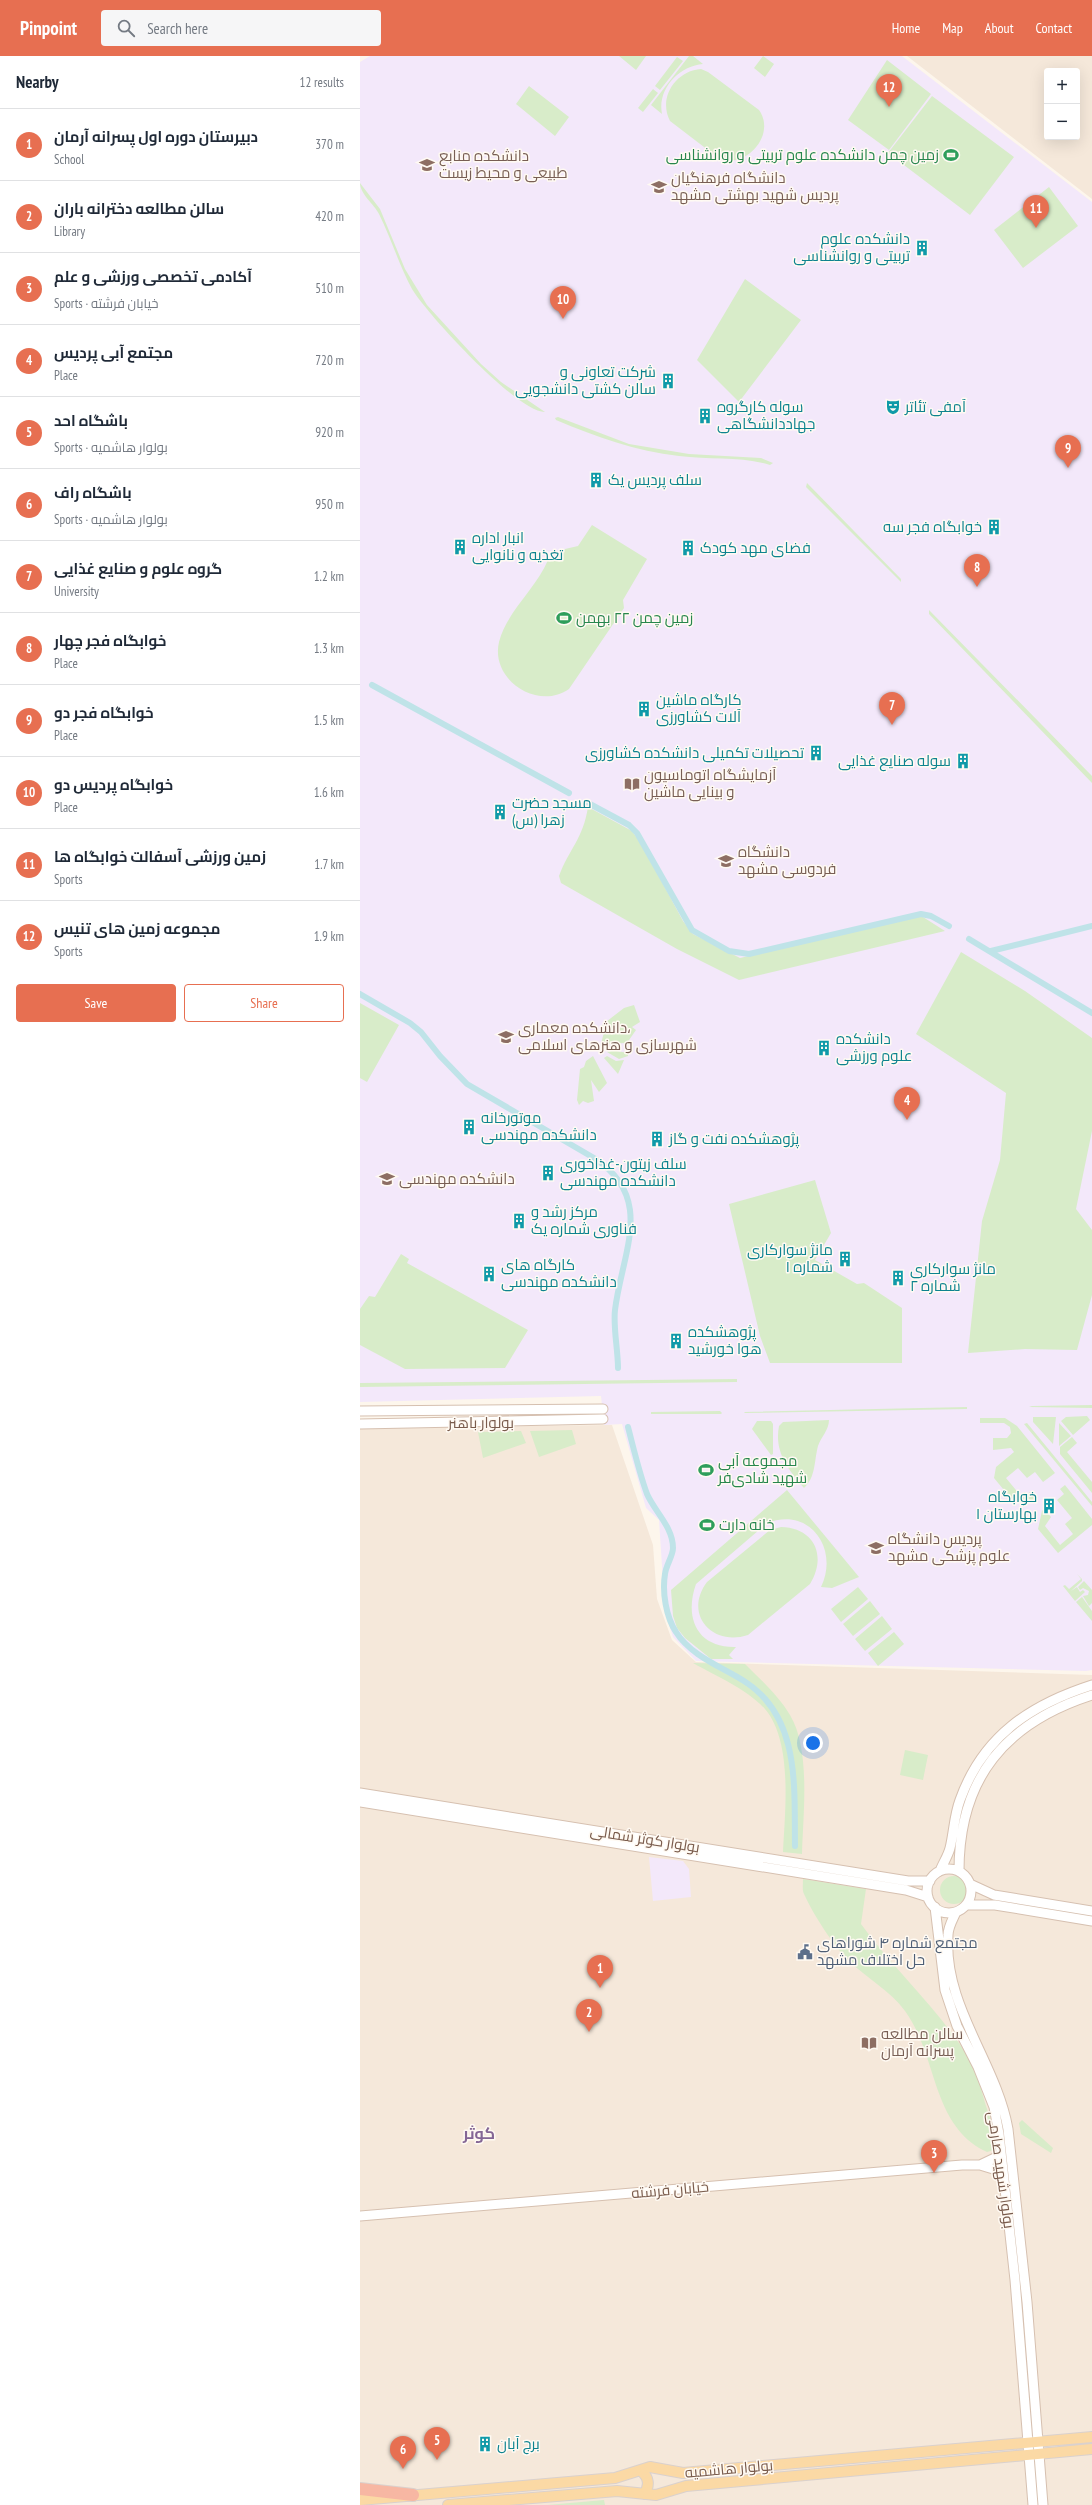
<!DOCTYPE html>
<meta charset="utf-8">
<style>
body{margin:0;font-family:"PT Sans Narrow",Cairo,sans-serif;background:#f6f6f7;color:#1f2937}
.controls{position:absolute;right:12px;top:12px;display:grid;overflow:hidden;border-radius:4px;box-shadow:0 4px 16px #0002}
.controls button{width:36px;height:36px;display:grid;place-items:center;padding:0;border:0;border-bottom:1px solid #e0e1e3;background:#fff;color:#1f2937;font:20px sans-serif}
.you{position:absolute;left:453px;top:1687px;width:14px;height:14px;margin:-10px;border:3px solid #fff;border-radius:50%;background:#1a73e8;box-shadow:0 0 0 6px #1a73e833}
.badge{display:grid;place-items:center;width:26px;height:26px;border-radius:50%;background:#e76f51;color:#fff;font-size:13px;font-weight:700}
.pin{position:absolute;translate:-50% -33px;filter:drop-shadow(0 1px 2px #0008)}
.pin::after{content:'';position:absolute;top:21px;width:14px;height:12px;background:inherit;clip-path:polygon(0 0,100% 0,50% 100%)}
.list{margin:0;padding:0;list-style:none}
h2{display:flex;justify-content:space-between;align-items:center;height:52px;margin:0;padding:0 16px;font-size:17px}
h2 small{font-size:13px;font-weight:400;color:#747a83}
.list li{display:grid;grid-template-columns:26px 1fr auto;gap:12px;align-items:center;box-sizing:border-box;height:72px;padding:0 16px;border-top:1px solid #e0e1e3}
.list b{display:block;font-size:15px;white-space:nowrap}
.list p{margin:0;font-size:13px;white-space:nowrap;color:#747a83}
.list em{font-size:13px;font-style:normal;color:#747a83}
.actions{display:flex;gap:8px;padding:12px 16px}
.actions a{flex:1;padding:9px 0;border:1px solid #e76f51;border-radius:4px;text-align:center;font-size:14px;color:#e76f51}
.actions .main{background:#e76f51;color:#fff}
.icon{flex:none;width:22px;height:22px;fill:none;stroke:currentColor;stroke-width:2;stroke-linecap:round;stroke-linejoin:round}
.map{position:relative;flex:none;width:732px;height:2449px;overflow:hidden}
header{display:flex;align-items:center;gap:24px;box-sizing:border-box;height:56px;padding:0 20px;background:#e76f51;color:#fff}
header strong{font-size:19px}
nav{display:flex;gap:22px;margin-inline-start:auto;font-size:14px}
.search{width:280px;height:36px;background:#f6f6f7;display:flex;align-items:center;gap:10px;box-sizing:border-box;padding:0 14px;border-radius:4px;color:#747a83;font-size:15px}
main{display:flex}
aside{flex:1;background:#fff}
.map>svg:first-child{display:block}
.residential{fill:#f5e8da;fill-rule:evenodd}
.education{fill:#f3e8fa}
.green{fill:#d8ecc9}
.lines{fill:none;stroke-linecap:round;stroke-linejoin:round}
.canal{stroke:#bfe3e8;stroke-width:6}
.secondary-casing{stroke:#d6c0b0;stroke-width:11}
.primary-casing{stroke:#dad1cd;stroke-width:12}
.highway-casing{stroke:#dad1cd;stroke-width:14}
.secondary{stroke:#fff;stroke-width:9}
.primary{stroke:#fbd9a5;stroke-width:10}
.highway{stroke:#f7b7a3;stroke-width:12}
.labels{text-anchor:middle;stroke-width:3;stroke-linejoin:round;paint-order:stroke}
.leisure-label{font-size:15px;fill:#27864d;stroke:#fffaf3;text-anchor:start}
.education-label{font-size:15px;fill:#785e54;stroke:#fffaf3;text-anchor:start}
.culture-label{font-size:15px;fill:#0d838f;stroke:#fffaf3;text-anchor:start}
.street-label{font-size:15px;fill:#7a5c4d;stroke:#fffaf3}
.service-label{font-size:15px;fill:#4e5e75;stroke:#fffaf3;text-anchor:start}
.neighbourhood-label{font-size:16px;font-weight:bold;fill:#846695;stroke:#fffaf3}
</style>
<header>
<strong>Pinpoint</strong>
<div class="search"><svg class="icon" aria-label="search" viewBox="0 0 24 24"><circle cx="10" cy="10" r="6"/><path d="M15 15l6 6"/></svg>Search here</div>
<nav><a>Home</a><a>Map</a><a>About</a><a>Contact</a></nav>
</header>
<main>
<aside>
<h2>Nearby<small>12 results</small></h2>
<ul class="list">
<li><span class="badge">1</span><div><b>دبیرستان دوره اول پسرانه آرمان</b><p>School</p></div><em>370 m</em></li>
<li><span class="badge">2</span><div><b>سالن مطالعه دخترانه باران</b><p>Library</p></div><em>420 m</em></li>
<li><span class="badge">3</span><div><b>آکادمی تخصصی ورزشی و علم</b><p>Sports · خیابان فرشته</p></div><em>510 m</em></li>
<li><span class="badge">4</span><div><b>مجتمع آبی پردیس</b><p>Place</p></div><em>720 m</em></li>
<li><span class="badge">5</span><div><b>باشگاه احد</b><p>Sports · بولوار هاشمیه</p></div><em>920 m</em></li>
<li><span class="badge">6</span><div><b>باشگاه راف</b><p>Sports · بولوار هاشمیه</p></div><em>950 m</em></li>
<li><span class="badge">7</span><div><b>گروه علوم و صنایع غذایی</b><p>University</p></div><em>1.2 km</em></li>
<li><span class="badge">8</span><div><b>خوابگاه فجر چهار</b><p>Place</p></div><em>1.3 km</em></li>
<li><span class="badge">9</span><div><b>خوابگاه فجر دو</b><p>Place</p></div><em>1.5 km</em></li>
<li><span class="badge">10</span><div><b>خوابگاه پردیس دو</b><p>Place</p></div><em>1.6 km</em></li>
<li><span class="badge">11</span><div><b>زمین ورزشی آسفالت خوابگاه ها</b><p>Sports</p></div><em>1.7 km</em></li>
<li><span class="badge">12</span><div><b>مجموعه زمین های تنیس</b><p>Sports</p></div><em>1.9 km</em></li>
</ul>
<div class="actions"><a class="main">Save</a><a>Share</a></div>
</aside>
<div class="map">
<svg width="732" height="2449" viewBox="0 0 732 2449">
<rect width="100%" height="100%" fill="#fdf6ec"/>
<!-- residential -->
<path class="residential" d="M547,0H732V143ZM687,15H717V81H687Z
M252,1369L293,1489L297,1543L312,1584L336,1606L732,1619V2449H0V1372Z"/>
<!-- education -->
<path class="education" d="M10,0H542L732,146V1614L726,1615L336,1605L313,1581L305,1556L299,1464L286,1452L262,1368L244,1369L241,1340L0,1346V6Z
M289,1801L323,1805L329,1813L331,1841L293,1845Z"/>
<!-- green -->
<path class="green" d="M259,0H286L276,14Z
M329,0H333L343,8C319,10 297,33 302,58L291,49Z
M403,0L414,8L405,21L394,12Z
M317,1L323,5L300,34L295,30Z
M527,4L571,38L529,94L488,64Z
M341,13L348,16L399,54C416,78 388,111 361,104L310,65C298,42 315,15 341,13Z
M169,30L209,61L195,80L156,48Z
M293,33L298,37L283,56L278,52Z
M572,40L654,101L610,159L528,97Z
M0,127L20,153L45,213L67,249L121,308L141,326L185,356C158,357 67,258 52,233C39,209 31,182 19,158C14,148 0,138 0,127Z
M689,131L718,170L663,212L634,174Z
M385,223L441,264L379,346L337,304Z
M198,361L269,388L329,398L401,402L413,407L410,409C381,400 350,404 319,400C276,395 236,381 196,364L195,362Z
M447,427L541,523V526L446,431Z
M232,469L287,503L263,544L264,552L209,633C178,655 130,624 139,586C147,555 176,533 188,504L193,505L205,493L218,490Z
M569,554L732,720V727L569,558Z
M228,751L272,775L282,789L323,865L333,878L380,902L555,861H563L585,875L379,924L317,893L201,827L199,820C209,793 223,783 228,751Z
M601,896L665,935L732,982V1075L716,1153L732,1174V1239L717,1294L665,1293L608,1297L622,1165L640,1104L646,1037L556,978Z
M0,947L39,969L7,1026L0,1022Z
M274,949L280,966L272,971L276,974L267,987L241,988L244,976L242,969L264,952Z
M251,994L268,997V1000L259,1003L247,996Z
M233,1000L247,1027L239,1036L231,1024L234,1045L228,1047L223,1045L219,1049L217,1044L220,1013L224,1011L226,1005Z
M247,1000L256,1005L264,1004L258,1018L244,1002Z
M455,1124L471,1177L455,1204L497,1228L504,1227L542,1252V1307H410L400,1280L369,1148Z
M41,1198L49,1203L47,1207L168,1274L145,1312L45,1313L0,1289V1253L9,1240L15,1241Z
M377,1323V1326L0,1331V1327Z
M732,1349V1352L669,1351L672,1350Z
M607,1351V1353L385,1357L384,1356Z
M360,1355L362,1357L361,1358H291V1356Z
M727,1360L730,1364L713,1379L701,1365L706,1361Z
M673,1361H696L693,1388L673,1366Z
M620,1362H645L657,1370L695,1417L683,1426L675,1416L667,1422L658,1412L646,1422L660,1439L665,1436L667,1439L670,1436L676,1443L664,1450L658,1442L653,1445L634,1422L636,1411L654,1396L651,1392L633,1394V1382H647L651,1377L650,1371L644,1367H620Z
M469,1364C469,1374 461,1381 458,1390C454,1405 456,1421 444,1432C428,1413 414,1396 419,1370L423,1366Z
M397,1365H411L413,1368V1398L411,1399L392,1373Z
M667,1367L732,1446V1450L664,1368Z
M699,1367L711,1380L699,1390Z
M212,1374L216,1388L179,1401L170,1375Z
M161,1375L166,1387L123,1402L118,1376Z
M712,1381L717,1387L707,1396L732,1426V1437L700,1398V1391Z
M705,1429L732,1463V1469L698,1497L678,1473L682,1455L684,1453L691,1461L685,1470L700,1489L713,1478L705,1468L712,1462L697,1444L704,1438L700,1433Z
M427,1434L499,1521L472,1532L461,1531C480,1492 448,1449 406,1468L336,1528C324,1562 337,1592 376,1591L369,1599L373,1603H351L325,1582L317,1572L313,1560L311,1534Z
M421,1471C455,1472 467,1500 450,1528L388,1579C352,1591 323,1558 347,1526L410,1474Z
M717,1518L722,1523V1525L711,1535L717,1531L720,1536L723,1534L725,1536L715,1545L703,1530L705,1529L709,1533L721,1523Z
M724,1525L732,1534V1547L729,1550L723,1540L728,1539L729,1535L723,1532L720,1534L718,1531Z
M498,1531L508,1543L481,1566L471,1553Z
M722,1541L732,1555V1565L716,1546Z
M510,1545L520,1558L493,1580L483,1568Z
M522,1560L532,1573L505,1595L495,1583Z
M534,1576L544,1588L518,1610L508,1597Z
M333,1607L385,1608C401,1624 418,1639 430,1659C451,1694 443,1758 442,1798L423,1796C425,1754 433,1686 405,1653C387,1633 356,1620 333,1607Z
M545,1694L568,1699L563,1724L540,1719Z
M580 1834a14 14 0 1 1 28 0a14 14 0 1 1-28 0Z
M443,1823L506,1833L501,1868C534,1914 578,1952 608,2001C617,2016 621,2033 626,2050C631,2064 636,2078 634,2094L627,2096C571,2070 578,2000 545,1955C530,1934 506,1922 488,1904C473,1889 453,1858 444,1838C442,1834 443,1828 443,1823Z
M662,2064L693,2092L691,2097L661,2078L659,2067Z
M244,2444L245,2449H187Z"/>
<g class="lines">
<!-- canal -->
<path class="canal" d="M12,629L209,737
M228,747L269,769L277,777L332,874L369,895L389,898L561,858L571,860L589,870
M609,883L732,957
M631,895L732,870
M0,938L50,967L61,976L80,1000L107,1028L234,1102C296,1142 262,1196 255,1254C253,1271 258,1294 258,1312
M268,1371C274,1394 279,1416 287,1438C295,1456 313,1471 313,1492C313,1500 306,1509 305,1518C302,1536 306,1561 316,1576C331,1600 362,1611 384,1625C441,1661 434,1732 435,1790"/>
<!-- secondary casing -->
<g class="secondary-casing">
<path id="secondary" d="M0,1355L243,1353
M0,1368L243,1363
M0,1737L548,1825H570
M0,1746L546,1834L568,1841
M567 1835a22 22 0 1 1 44 0a22 22 0 1 1-44 0Z
M580,1815C583,1807 588,1800 590,1792C594,1776 594,1760 600,1744C623,1680 670,1649 732,1629
M599,1815C599,1722 645,1667 732,1639
M610,1828L634,1839L732,1855
M606,1849H635L732,1865
M575,1851L585,1934L597,1970L618,2011L634,2051L639,2078L655,2224L673,2449
M596,1856C593,1863 588,1871 588,1879C583,1950 636,2006 648,2073L667,2246L683,2449
M620,2109L641,2099
M0,2160L602,2109H620L643,2116"/>
</g>
<!-- primary casing -->
<g class="primary-casing">
<path id="primary" d="M281,2415C289,2421 290,2430 284,2438
M0,2444L255,2422L290,2411L323,2417L732,2381
M88,2449L257,2435L296,2439L326,2430L732,2393"/>
</g>
<!-- highway casing -->
<g class="highway-casing">
<path id="highway" d="M0,2433L53,2439"/>
</g>
<!-- secondary -->
<use href="#secondary" class="secondary"/>
<!-- primary -->
<use href="#primary" class="primary"/>
<!-- highway -->
<use href="#highway" class="highway"/>
</g>
<!-- icons -->
<defs>
<g id="stadium-bare" transform="scale(1.2)"><path d="M0-5a6.5 5 0 1 0 0 10a6.5 5 0 1 0 0-10ZM-3.5-1.8h7v3.6h-7Z" fill="#2e9e5b" stroke="#fffaf3" stroke-width="2.5" paint-order="stroke"/></g>
<g id="university-bare" transform="scale(1.2)"><path d="M0-5L7-2L0 1L-7-2ZM-4 1L0 2.5L4 1V4Q0 6-4 4Z" fill="#8d6e63" stroke="#fffaf3" stroke-width="2.5" paint-order="stroke"/></g>
<g id="building-bare" transform="scale(1.2)"><path d="M-4-6H4V6H1V3H-1V6H-4ZM-2.5-4.3h1.7v1.8h-1.7ZM.8-4.3h1.7v1.8H.8ZM-2.5-1h1.7V.8h-1.7ZM.8-1h1.7V.8H.8Z" fill="#0f9aa8" stroke="#fffaf3" stroke-width="2.5" paint-order="stroke"/></g>
<g id="theatre-bare" transform="scale(1.2)"><path d="M-5-5.5Q0-4 5-5.5V0Q5 5 0 6Q-5 5-5 0ZM-3.3-2.5H-1v1.5H-3.3ZM1-2.5H3.3v1.5H1ZM-2.8 1Q0 5.5 2.8 1Z" fill="#0f9aa8" stroke="#fffaf3" stroke-width="2.5" paint-order="stroke"/></g>
<g id="library-bare" transform="scale(1.2)"><path d="M-6-4Q-3-5.5-.7-3.5V5Q-3 3-6 4ZM6-4Q3-5.5 .7-3.5V5Q3 3 6 4Z" fill="#8d6e63" stroke="#fffaf3" stroke-width="2.5" paint-order="stroke"/></g>
<g id="civic-bare" transform="scale(1.2)"><path d="M-.6-6.5H3V-4.5H.6V-3L4-1V1h2V6H-6V1h2V-1L-.6-3ZM-1.2 2.5V6h2.4V2.5Z" fill="#5c6f8a" stroke="#fffaf3" stroke-width="2.5" paint-order="stroke"/></g>
</defs>
<g fill-rule="evenodd">
<use href="#stadium-bare" x="591" y="99"/>
<use href="#university-bare" x="67" y="109"/>
<use href="#university-bare" x="299" y="131"/>
<use href="#building-bare" x="562" y="192"/>
<use href="#building-bare" x="308" y="325"/>
<use href="#theatre-bare" x="533" y="351"/>
<use href="#building-bare" x="345" y="360"/>
<use href="#building-bare" x="236" y="424"/>
<use href="#building-bare" x="634" y="471"/>
<use href="#building-bare" x="100" y="491"/>
<use href="#building-bare" x="328" y="492"/>
<use href="#stadium-bare" x="204" y="562"/>
<use href="#building-bare" x="284" y="653"/>
<use href="#building-bare" x="456" y="697"/>
<use href="#building-bare" x="603" y="705"/>
<use href="#library-bare" x="272" y="728"/>
<use href="#building-bare" x="140" y="756"/>
<use href="#university-bare" x="366" y="805"/>
<use href="#university-bare" x="146" y="981"/>
<use href="#building-bare" x="464" y="992"/>
<use href="#building-bare" x="109" y="1071"/>
<use href="#building-bare" x="297" y="1083"/>
<use href="#building-bare" x="188" y="1117"/>
<use href="#university-bare" x="27" y="1123"/>
<use href="#building-bare" x="159" y="1165"/>
<use href="#building-bare" x="485" y="1203"/>
<use href="#building-bare" x="129" y="1218"/>
<use href="#building-bare" x="538" y="1222"/>
<use href="#building-bare" x="316" y="1285"/>
<use href="#stadium-bare" x="346" y="1414"/>
<use href="#building-bare" x="689" y="1450"/>
<use href="#stadium-bare" x="347" y="1469"/>
<use href="#university-bare" x="516" y="1492"/>
<use href="#civic-bare" x="445" y="1896"/>
<use href="#library-bare" x="509" y="1987"/>
<use href="#building-bare" x="125" y="2388"/>
</g>
<g class="labels">
<!-- leisure labels -->
<g class="leisure-label">
<text x="579" y="104" text-anchor="end">زمین چمن دانشکده علوم تربیتی و روانشناسی</text>
<text x="216" y="567">زمین چمن ۲۲ بهمن</text>
<text x="358" y="1410">مجموعه آبی<tspan x="358" dy="17">شهید شادی‌فر</tspan></text>
<text x="359" y="1474">خانه دارت</text>
</g>
<!-- education labels -->
<g class="education-label">
<text x="79" y="105">دانشکده منابع<tspan x="79" dy="17">طبیعی و محیط زیست</tspan></text>
<text x="311" y="127">دانشگاه فرهنگیان<tspan x="311" dy="17">پردیس شهید بهشتی مشهد</tspan></text>
<text x="284" y="724">آزمایشگاه اتوماسیون<tspan x="284" dy="17">و بینایی ماشین</tspan></text>
<text x="378" y="801">دانشگاه<tspan x="378" dy="17">فردوسی مشهد</tspan></text>
<text x="158" y="977">دانشکده معماری،<tspan x="158" dy="17">شهرسازی و هنرهای اسلامی</tspan></text>
<text x="39" y="1128">دانشکده مهندسی</text>
<text x="528" y="1488">پردیس دانشگاه<tspan x="528" dy="17">علوم پزشکی مشهد</tspan></text>
<text x="521" y="1983">سالن مطالعه<tspan x="521" dy="17">پسرانه آرمان</tspan></text>
</g>
<!-- culture labels -->
<g class="culture-label">
<text x="550" y="188" text-anchor="end">دانشکده علوم<tspan x="550" dy="17">تربیتی و روانشناسی</tspan></text>
<text x="296" y="321" text-anchor="end">شرکت تعاونی و<tspan x="296" dy="17">سالن کشتی دانشجویی</tspan></text>
<text x="357" y="356">سوله کارگروه<tspan x="357" dy="17">جهاددانشگاهی</tspan></text>
<text x="545" y="356">آمفی تئاتر</text>
<text x="248" y="429">سلف پردیس یک</text>
<text x="622" y="476" text-anchor="end">خوابگاه فجر سه</text>
<text x="112" y="487">انبار اداره<tspan x="112" dy="17">تغذیه و نانوایی</tspan></text>
<text x="340" y="497">فضای مهد کودک</text>
<text x="296" y="649">کارگاه ماشین<tspan x="296" dy="17">آلات کشاورزی</tspan></text>
<text x="444" y="702" text-anchor="end">تحصیلات تکمیلی دانشکده کشاورزی</text>
<text x="591" y="710" text-anchor="end">سوله صنایع غذایی</text>
<text x="152" y="752">مسجد حضرت<tspan x="152" dy="17">زهرا (س)</tspan></text>
<text x="476" y="988">دانشکده<tspan x="476" dy="17">علوم ورزشی</tspan></text>
<text x="121" y="1067">موتورخانه<tspan x="121" dy="17">دانشکده مهندسی</tspan></text>
<text x="309" y="1088">پژوهشکده نفت و گاز</text>
<text x="200" y="1113">سلف زیتون-غذاخوری<tspan x="200" dy="17">دانشکده مهندسی</tspan></text>
<text x="171" y="1161">مرکز رشد و<tspan x="171" dy="17">فناوری شماره یک</tspan></text>
<text x="473" y="1199" text-anchor="end">مانژ سوارکاری<tspan x="473" dy="17">شماره ۱</tspan></text>
<text x="141" y="1214">کارگاه های<tspan x="141" dy="17">دانشکده مهندسی</tspan></text>
<text x="550" y="1218">مانژ سوارکاری<tspan x="550" dy="17">شماره ۲</tspan></text>
<text x="328" y="1281">پژوهشکده<tspan x="328" dy="17">هوا خورشید</tspan></text>
<text x="677" y="1446" text-anchor="end">خوابگاه<tspan x="677" dy="17">بهارستان ١</tspan></text>
<text x="137" y="2393">برج آبان</text>
</g>
<!-- street labels -->
<g class="street-label">
<text x="121" y="1372">بولوار باهنر</text>
<text transform="translate(285 1783) rotate(9)" y="5">بولوار کوثر شمالی</text>
<text transform="translate(641 2114) rotate(82)" y="5">بولوار شهید صارمی</text>
<text transform="translate(310 2134) rotate(-5)" y="5">خیابان فرشته</text>
<text transform="translate(369 2413) rotate(-5)" y="5">بولوار هاشمیه</text>
</g>
<!-- service labels -->
<g class="service-label">
<text x="457" y="1892">مجتمع شماره ۴ شوراهای<tspan x="457" dy="17">حل اختلاف مشهد</tspan></text>
</g>
<!-- neighbourhood labels -->
<g class="neighbourhood-label">
<text x="119" y="2083">کوثر</text>
</g>
</g>
</svg>
<div class="controls">
<button>+</button>
<button>−</button>
</div>
<div class="you"></div>
<div class="pin badge" style="left:240px;top:1932px">1</div>
<div class="pin badge" style="left:229px;top:1976px">2</div>
<div class="pin badge" style="left:574px;top:2117px">3</div>
<div class="pin badge" style="left:547px;top:1064px">4</div>
<div class="pin badge" style="left:77px;top:2404px">5</div>
<div class="pin badge" style="left:43px;top:2413px">6</div>
<div class="pin badge" style="left:532px;top:669px">7</div>
<div class="pin badge" style="left:617px;top:531px">8</div>
<div class="pin badge" style="left:708px;top:412px">9</div>
<div class="pin badge" style="left:203px;top:263px">10</div>
<div class="pin badge" style="left:676px;top:172px">11</div>
<div class="pin badge" style="left:529px;top:51px">12</div>
</div>
</main>
